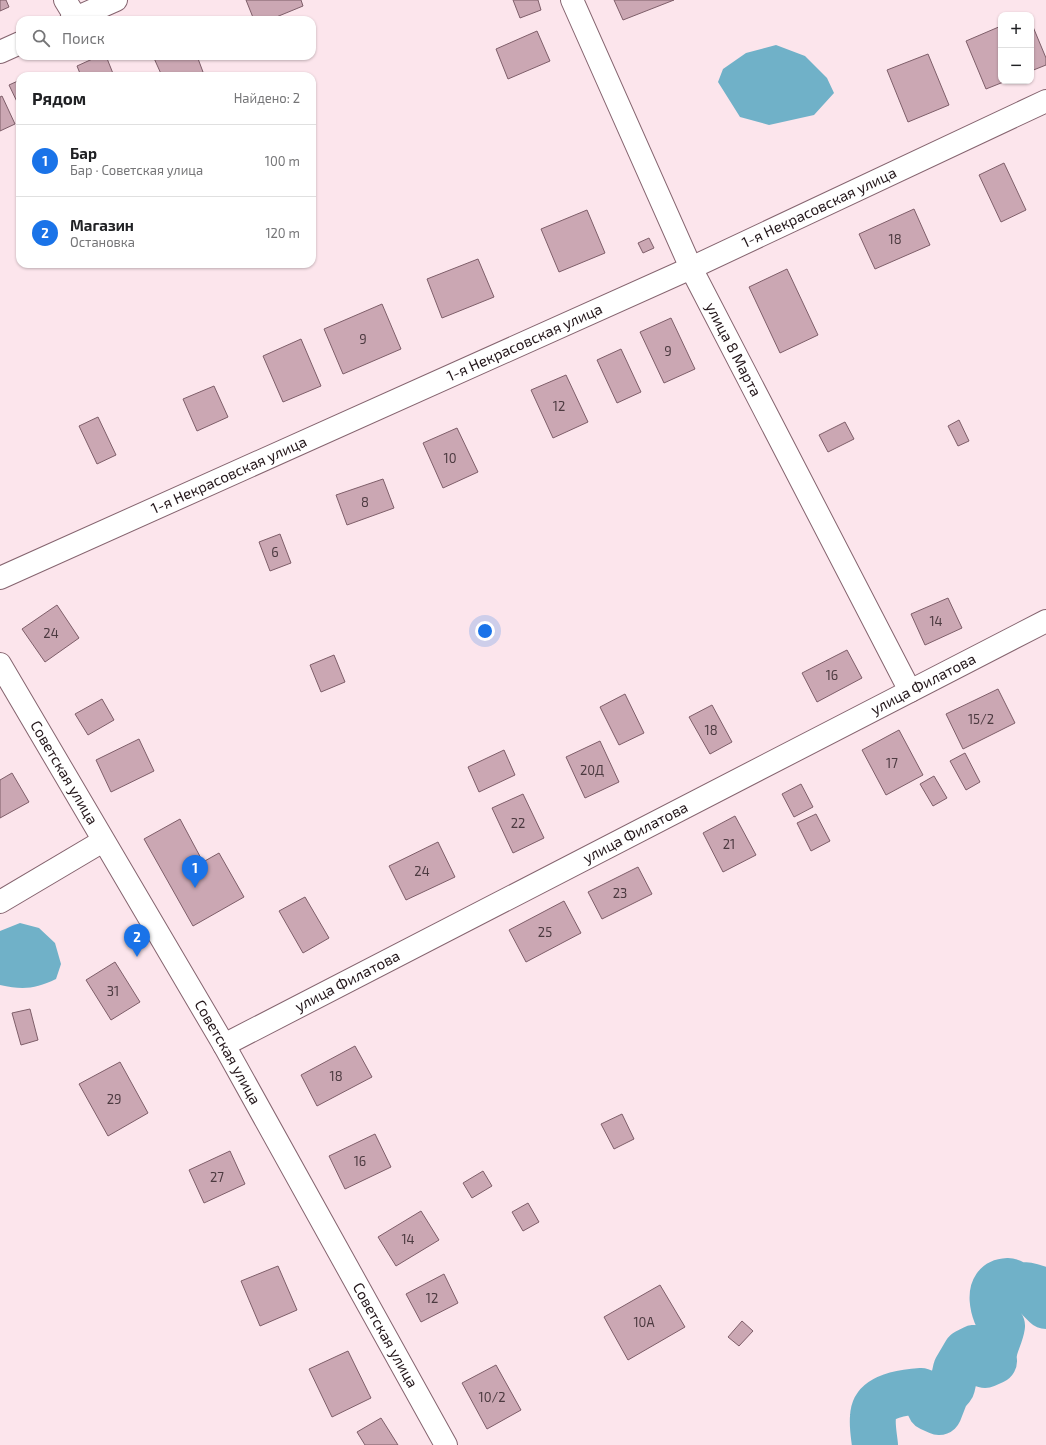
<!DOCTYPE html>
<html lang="ru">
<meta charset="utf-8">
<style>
body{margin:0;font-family:"Exo 2",sans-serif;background:#f6f6f6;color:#202124}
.controls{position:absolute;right:12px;top:12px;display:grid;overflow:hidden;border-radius:8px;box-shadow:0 1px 3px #0004}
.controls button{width:36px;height:36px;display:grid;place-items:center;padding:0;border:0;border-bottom:1px solid #e0e0e0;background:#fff;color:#202124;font:20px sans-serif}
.you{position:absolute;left:485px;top:631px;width:14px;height:14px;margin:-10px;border:3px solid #fff;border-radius:50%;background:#1a73e8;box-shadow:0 0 0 6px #1a73e833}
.badge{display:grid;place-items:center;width:26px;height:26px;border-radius:50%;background:#1a73e8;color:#fff;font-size:13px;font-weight:700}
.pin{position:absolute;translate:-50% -33px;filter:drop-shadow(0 1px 2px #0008)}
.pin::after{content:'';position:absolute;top:21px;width:14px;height:12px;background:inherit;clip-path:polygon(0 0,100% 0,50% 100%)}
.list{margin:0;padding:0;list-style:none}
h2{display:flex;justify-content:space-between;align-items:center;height:52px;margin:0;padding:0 16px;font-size:17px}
h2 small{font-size:13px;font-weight:400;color:#757577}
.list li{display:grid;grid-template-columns:26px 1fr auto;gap:12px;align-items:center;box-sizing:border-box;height:72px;padding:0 16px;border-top:1px solid #e0e0e0}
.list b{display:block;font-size:15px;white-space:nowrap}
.list p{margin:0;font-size:13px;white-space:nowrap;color:#757577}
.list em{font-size:13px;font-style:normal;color:#757577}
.icon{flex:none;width:22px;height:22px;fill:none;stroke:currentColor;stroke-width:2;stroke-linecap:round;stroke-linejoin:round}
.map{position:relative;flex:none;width:1046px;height:1445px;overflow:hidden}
.search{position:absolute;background:#fff;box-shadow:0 1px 3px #0004;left:16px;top:16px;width:300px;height:44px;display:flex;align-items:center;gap:10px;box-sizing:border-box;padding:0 14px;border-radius:12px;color:#757577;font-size:15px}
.panel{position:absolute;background:#fff;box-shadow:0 1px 3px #0004;left:16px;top:72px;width:300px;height:196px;border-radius:12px}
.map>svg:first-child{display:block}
.water{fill:#70b1c8}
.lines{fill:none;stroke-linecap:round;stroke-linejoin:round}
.river{stroke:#70b1c8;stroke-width:46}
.building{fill:#cba7b3;stroke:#7e5e69}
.minor-casing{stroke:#85646f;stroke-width:24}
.minor{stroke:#fff;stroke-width:22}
.labels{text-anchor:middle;stroke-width:3;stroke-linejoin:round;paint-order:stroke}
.number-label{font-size:13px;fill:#4c3a40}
.street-label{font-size:15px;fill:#221519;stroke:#fff7f9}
</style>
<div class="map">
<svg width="1046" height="1445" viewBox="0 0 1046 1445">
<rect width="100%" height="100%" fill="#fce5ec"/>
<!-- water -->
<path class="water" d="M776,45L805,56L827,78L834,93L814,115L769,125L740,117L718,82L723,69L746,53Z
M20,923L39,928L55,943L61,964L56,979C35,989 23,990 0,985V931Z"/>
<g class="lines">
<!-- river -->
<path class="river" d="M875,1445C874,1436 872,1426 873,1417C874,1395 905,1392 921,1391L929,1397L930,1408L939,1412L946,1394L952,1387L956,1369L966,1352L974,1348L985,1365L994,1361C992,1348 1000,1339 1002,1326C994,1315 983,1282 1008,1281C1012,1281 1015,1285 1019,1285C1027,1285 1029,1285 1037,1288L1039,1299L1046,1306"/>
</g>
<!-- building -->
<path class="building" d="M0,0H6L9,7L0,11Z
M246,0H301L303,6L269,20H254Z
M513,0H538L541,10L520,18Z
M614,0H674L623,20Z
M1031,22L1046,58V65L1031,71Z
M1001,26V81H1006L986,89L966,41Z
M537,31L550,61L508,79L496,49Z
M928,54L949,105L908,122L887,70Z
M99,56H106L114,76H81L77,66Z
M153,56H197L203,72L193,76H162Z
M20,80V108L9,85Z
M2,96L15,124L0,131V97Z
M1004,163L1026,210L1001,222L979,175Z
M914,209L930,245L875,269L859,234Z
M587,210L605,253L559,272L541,229Z
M649,238L654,248L643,253L638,243Z
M478,259L494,297L442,318L427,279Z
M787,269L818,335L780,353L749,287Z
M382,304L401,349L343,374L324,329Z
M671,318L695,369L664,383L640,332Z
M301,339L321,386L283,402L263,356Z
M621,349L641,392L617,403L597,360Z
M566,375L588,422L553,438L531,390Z
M214,386L228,417L197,431L183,399Z
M98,417L116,455L97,464L79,426Z
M959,420L969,441L958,446L948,426Z
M845,422L854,439L828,452L819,435Z
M457,428L478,472L443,488L423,443Z
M383,479L394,508L347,525L336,495Z
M280,534L291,563L270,571L259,542Z
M948,598L962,628L925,645L911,614Z
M57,605L79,638L45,662L22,629Z
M847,650L862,678L817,702L802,673Z
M334,655L345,682L321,692L310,665Z
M998,689L1015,723L963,749L946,714Z
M625,694L644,733L619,745L600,707Z
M102,699L114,720L88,735L75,714Z
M712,705L732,742L710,754L689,717Z
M899,730L923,775L886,795L862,750Z
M139,739L154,771L111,792L96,760Z
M600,741L619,782L585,798L566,757Z
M504,750L515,775L479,792L468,767Z
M965,753L980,782L966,790L950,761Z
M12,773L29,802L0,818V780Z
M934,776L947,798L933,806L920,784Z
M801,784L813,807L794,817L782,794Z
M523,794L544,838L513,853L492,808Z
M816,814L830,841L811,851L797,823Z
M735,816L756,855L723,872L703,833Z
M180,819L203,862L219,853L244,897L193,926L144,839Z
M438,842L455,877L406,900L389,866Z
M638,867L652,894L602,919L588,892Z
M305,897L329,938L303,953L279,911Z
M564,901L581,933L526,962L509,930Z
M115,962L140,1002L111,1020L86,980Z
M30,1009L38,1040L21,1045L12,1013Z
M355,1046L372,1077L317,1106L301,1075Z
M120,1062L148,1113L108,1136L79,1084Z
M622,1114L634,1139L614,1149L601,1124Z
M375,1134L391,1167L345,1189L329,1156Z
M230,1151L245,1184L204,1203L189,1170Z
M483,1171L492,1186L472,1198L463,1183Z
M528,1203L539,1222L523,1231L512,1212Z
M421,1211L439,1240L396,1266L378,1237Z
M278,1266L297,1310L260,1326L241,1281Z
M444,1274L458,1303L421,1322L406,1294Z
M660,1285L685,1327L628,1360L604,1317Z
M742,1321L753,1331L739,1346L728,1337Z
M348,1351L371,1398L332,1417L309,1369Z
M496,1365L521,1410L487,1429L462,1383Z
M381,1418L398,1445H365L357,1432Z"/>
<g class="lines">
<!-- minor casing -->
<g class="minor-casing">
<g id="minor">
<path d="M65,0L76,18"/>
<path id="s1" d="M572,0L691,268L910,691"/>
<path d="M71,20L116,0"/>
<path d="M0,52L20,43"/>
<path id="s2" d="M0,578L691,268L1046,101"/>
<path id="s3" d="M0,664L224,1045L446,1445"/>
<path d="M0,902L103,841"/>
<path id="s4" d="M224,1045L1046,621"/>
</g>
</g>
<!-- minor -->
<use href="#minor" class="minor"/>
</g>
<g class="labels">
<!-- number labels -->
<g class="number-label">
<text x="895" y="244">18</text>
<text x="363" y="344">9</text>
<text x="668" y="356">9</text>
<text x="559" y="411">12</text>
<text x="450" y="463">10</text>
<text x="365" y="507">8</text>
<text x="275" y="557">6</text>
<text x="936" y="626">14</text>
<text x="51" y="638">24</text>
<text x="832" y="680">16</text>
<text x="981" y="724">15/2</text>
<text x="711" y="735">18</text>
<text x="892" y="768">17</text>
<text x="592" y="775">20Д</text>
<text x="518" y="828">22</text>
<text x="729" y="849">21</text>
<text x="422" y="876">24</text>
<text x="620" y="898">23</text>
<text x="545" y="937">25</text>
<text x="113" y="996">31</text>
<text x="336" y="1081">18</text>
<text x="114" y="1104">29</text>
<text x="360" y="1166">16</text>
<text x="217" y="1182">27</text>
<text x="408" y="1244">14</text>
<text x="432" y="1303">12</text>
<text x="644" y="1327">10А</text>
<text x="492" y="1402">10/2</text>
</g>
<!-- street labels -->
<g class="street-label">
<text dy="5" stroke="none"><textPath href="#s2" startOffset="899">1-я Некрасовская улица</textPath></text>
<text dy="5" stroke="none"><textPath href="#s2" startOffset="575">1-я Некрасовская улица</textPath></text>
<text dy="5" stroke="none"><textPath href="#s1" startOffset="385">улица 8 Марта</textPath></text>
<text dy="5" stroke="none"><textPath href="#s2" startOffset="251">1-я Некрасовская улица</textPath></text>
<text dy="5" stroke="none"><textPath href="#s4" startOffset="787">улица Филатова</textPath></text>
<text dy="5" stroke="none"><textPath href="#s3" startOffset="126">Советская улица</textPath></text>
<text dy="5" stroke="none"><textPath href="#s4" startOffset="463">улица Филатова</textPath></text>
<text dy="5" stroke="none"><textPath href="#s4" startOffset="139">улица Филатова</textPath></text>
<text dy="5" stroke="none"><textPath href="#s3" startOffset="450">Советская улица</textPath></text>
<text dy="5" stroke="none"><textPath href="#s3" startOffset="774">Советская улица</textPath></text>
</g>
</g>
</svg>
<div class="controls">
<button>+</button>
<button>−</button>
</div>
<div class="you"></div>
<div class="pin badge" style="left:195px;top:888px">1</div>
<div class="pin badge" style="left:137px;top:957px">2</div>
<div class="search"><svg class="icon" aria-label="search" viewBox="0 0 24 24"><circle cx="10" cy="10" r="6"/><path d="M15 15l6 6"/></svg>Поиск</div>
<section class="panel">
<h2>Рядом<small>Найдено: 2</small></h2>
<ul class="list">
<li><span class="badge">1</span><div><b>Бар</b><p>Бар · Советская улица</p></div><em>100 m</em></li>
<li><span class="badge">2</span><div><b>Магазин</b><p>Остановка</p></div><em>120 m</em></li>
</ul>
</section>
</div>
